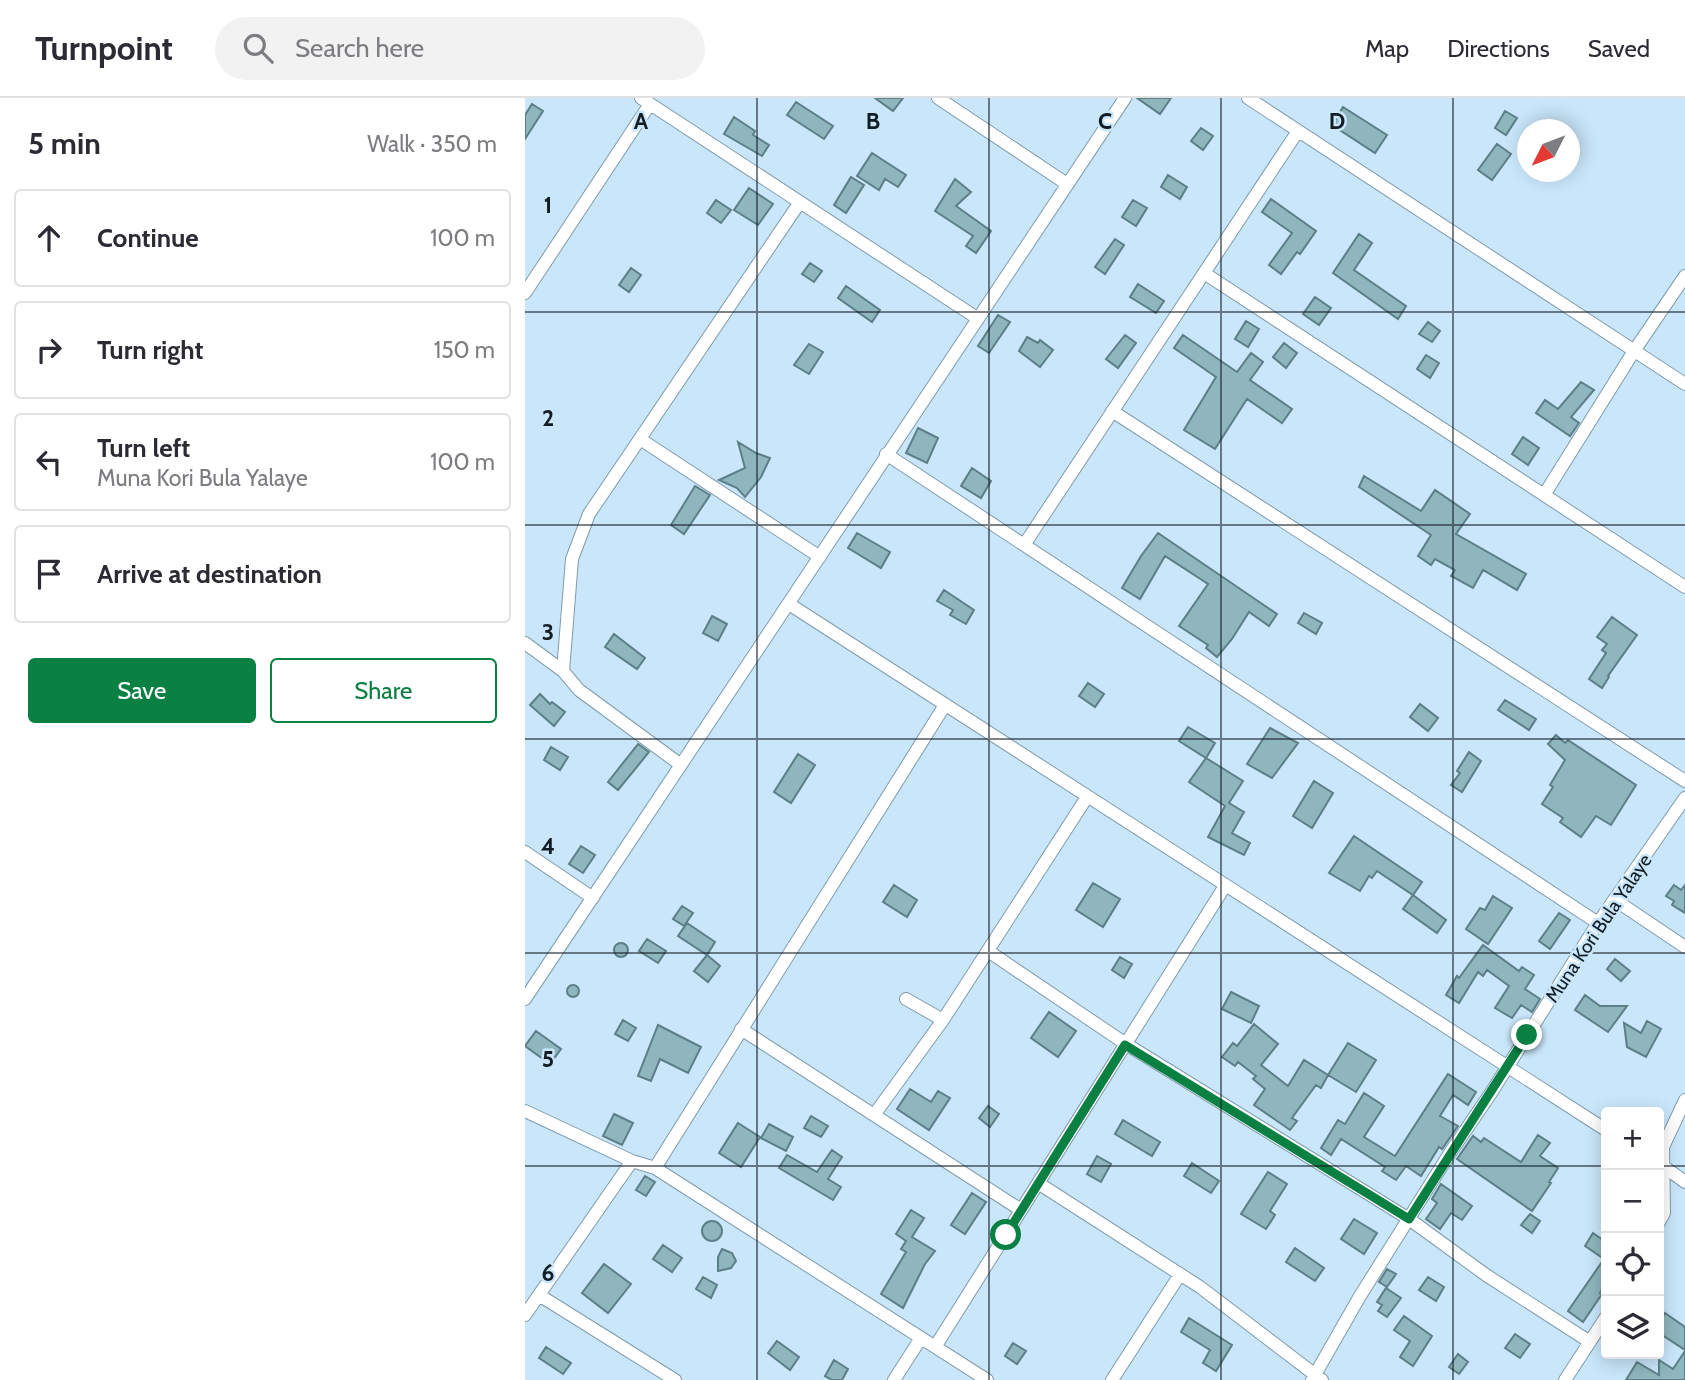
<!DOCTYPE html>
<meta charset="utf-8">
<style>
body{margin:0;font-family:Cabin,sans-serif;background:#f2f2f3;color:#2b2b33}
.controls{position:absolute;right:21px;bottom:21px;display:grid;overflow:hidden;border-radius:7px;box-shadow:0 4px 18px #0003}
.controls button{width:63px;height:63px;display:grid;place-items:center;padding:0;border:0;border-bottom:2px solid #e1e1e2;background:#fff;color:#2b2b33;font:35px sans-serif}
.compass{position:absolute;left:992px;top:21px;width:63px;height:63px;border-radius:50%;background:#fff;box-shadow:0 4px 18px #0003;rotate:228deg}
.stop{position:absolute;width:21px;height:21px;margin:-16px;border:5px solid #0b8043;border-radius:50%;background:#fff}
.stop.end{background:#0b8043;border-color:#fff;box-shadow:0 2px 7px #0008}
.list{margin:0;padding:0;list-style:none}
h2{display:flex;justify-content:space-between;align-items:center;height:91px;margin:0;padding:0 28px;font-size:30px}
h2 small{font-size:23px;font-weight:400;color:#7c7c81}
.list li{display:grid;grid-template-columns:46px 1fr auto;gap:21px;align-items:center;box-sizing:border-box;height:98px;margin:0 14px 14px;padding:0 14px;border:2px solid #e1e1e2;border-radius:7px}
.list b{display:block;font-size:26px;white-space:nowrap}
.list p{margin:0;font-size:23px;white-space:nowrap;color:#7c7c81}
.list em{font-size:23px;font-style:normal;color:#7c7c81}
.actions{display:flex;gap:14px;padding:21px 28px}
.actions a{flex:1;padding:16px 0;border:2px solid #0b8043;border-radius:7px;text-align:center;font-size:24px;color:#0b8043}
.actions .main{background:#0b8043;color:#fff}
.icon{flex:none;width:38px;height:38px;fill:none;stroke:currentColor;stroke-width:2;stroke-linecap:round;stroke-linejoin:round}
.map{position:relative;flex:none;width:1160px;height:1282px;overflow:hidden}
header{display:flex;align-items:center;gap:42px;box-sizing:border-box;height:98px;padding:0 35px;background:#fff;border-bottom:2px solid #e1e1e2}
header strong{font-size:33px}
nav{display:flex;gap:38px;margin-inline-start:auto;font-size:24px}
.search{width:490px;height:63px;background:#f2f2f3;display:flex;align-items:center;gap:18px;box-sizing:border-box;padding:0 24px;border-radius:38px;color:#7c7c81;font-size:26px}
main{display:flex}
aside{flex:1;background:#fff}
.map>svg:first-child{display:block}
.building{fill:#8fb6be;stroke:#5c7f87;stroke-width:2}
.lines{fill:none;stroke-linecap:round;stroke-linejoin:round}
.minor-casing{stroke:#7f9bad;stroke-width:14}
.minor{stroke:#fff;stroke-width:12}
.route{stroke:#0b8043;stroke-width:9}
.grid{fill:none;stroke:#121c23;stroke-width:2;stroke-opacity:0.55}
.labels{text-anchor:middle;stroke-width:5;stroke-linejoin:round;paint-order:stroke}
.street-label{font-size:19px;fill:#121c23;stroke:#c9e6fa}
.grid-label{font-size:23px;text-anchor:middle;font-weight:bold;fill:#121c23;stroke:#c9e6fa;stroke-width:5;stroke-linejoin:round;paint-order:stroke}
</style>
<header>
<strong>Turnpoint</strong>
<div class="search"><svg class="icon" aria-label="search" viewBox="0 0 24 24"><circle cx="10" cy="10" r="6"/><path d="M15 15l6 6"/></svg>Search here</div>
<nav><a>Map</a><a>Directions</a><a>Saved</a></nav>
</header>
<main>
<aside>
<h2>5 min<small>Walk · 350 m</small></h2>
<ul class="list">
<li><svg class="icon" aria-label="ahead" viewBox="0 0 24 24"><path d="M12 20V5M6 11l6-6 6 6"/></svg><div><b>Continue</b></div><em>100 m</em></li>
<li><svg class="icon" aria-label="right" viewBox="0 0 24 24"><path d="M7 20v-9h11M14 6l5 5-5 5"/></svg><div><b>Turn right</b></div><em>150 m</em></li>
<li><svg class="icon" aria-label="left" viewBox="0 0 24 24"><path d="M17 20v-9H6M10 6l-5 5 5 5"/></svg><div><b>Turn left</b><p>Muna Kori Bula Yalaye</p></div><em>100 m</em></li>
<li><svg class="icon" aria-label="arrive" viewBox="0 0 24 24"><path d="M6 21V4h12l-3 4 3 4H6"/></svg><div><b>Arrive at destination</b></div></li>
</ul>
<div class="actions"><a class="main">Save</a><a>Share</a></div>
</aside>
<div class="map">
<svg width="1160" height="1282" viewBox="0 0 1160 1282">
<rect width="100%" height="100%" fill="#c9e6fa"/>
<!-- building -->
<path class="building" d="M350,0H378L368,13Z
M612,0H646L635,16Z
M271,4L308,28L299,41L262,17Z
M7,6L18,13L0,41V17Z
M818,9L862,37L850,55L807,27Z
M980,13L992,20L981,37L970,30Z
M209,19L230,33L228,37L244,47L237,58L199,36Z
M676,30L688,38L678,52L666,43Z
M972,46L986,56L967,82L953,72Z
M347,55L381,77L373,89L360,81L354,92L332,78Z
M643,77L662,89L655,101L636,89Z
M326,79L339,87L321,115L309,107Z
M430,81L446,94L431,108L466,133L451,155L441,148L448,138L410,113Z
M224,90L248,106L233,127L209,112Z
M746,101L791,133L775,156L772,154L756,176L744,167L767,135L737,114Z
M191,102L206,112L196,125L182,115Z
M608,102L622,110L611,128L597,119Z
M834,136L847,145L829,172L881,208L873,221L808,175Z
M590,141L599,147L580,176L570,169Z
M285,165L297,173L289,184L277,176Z
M106,170L116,177L104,194L94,187Z
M613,186L639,203L631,215L605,199Z
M321,188L355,212L347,224L313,200Z
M790,199L806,210L794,227L778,216Z
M473,217L485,224L464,255L453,248Z
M721,223L734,231L723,249L710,241Z
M903,224L915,233L907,244L894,236Z
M600,237L611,245L593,270L581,261Z
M658,237L712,274L726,255L738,264L725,282L767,311L757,325L722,301L690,351L659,332L691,279L649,250Z
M502,239L513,245L515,242L528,252L515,269L494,253Z
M759,245L772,255L761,270L748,259Z
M284,246L298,254L284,276L269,267Z
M901,257L914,265L905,280L892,271Z
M1056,284L1069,292L1046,319L1054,325L1045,338L1011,315L1020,302L1033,311Z
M393,330L413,340L402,365L381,355Z
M998,339L1014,350L1003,367L987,356Z
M213,344L231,355L245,360L236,379L220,399L212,390L194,382L220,370Z
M447,370L466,383L456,400L436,388Z
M839,378L896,413L910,392L945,416L931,436L1001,476L992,492L958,472L948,490L926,478L930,472L910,461L906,467L893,458L906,437L834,389Z
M170,388L185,397L159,436L146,427Z
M332,435L365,454L356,470L323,450Z
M633,435L752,516L744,528L724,514L707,541L692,559L681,550L683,547L654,528L683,486L640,458L615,501L597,490L616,458Z
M419,492L449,512L441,526L425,517L428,512L412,503Z
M779,515L797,525L791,536L773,525Z
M187,518L202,526L193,543L178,535Z
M1087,519L1112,537L1083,578L1084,579L1077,590L1064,581L1081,555L1077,552L1082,546L1072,539Z
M89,536L120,560L112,571L80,549Z
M563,585L579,596L570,609L554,598Z
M15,596L25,606L27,604L40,614L29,628L5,607Z
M980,602L1011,621L1004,632L973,612Z
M895,606L913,620L903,633L885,619Z
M663,629L690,645L681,660L654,643Z
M745,630L773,645L747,680L722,666Z
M1031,637L1040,645L1043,642L1111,687L1086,727L1071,718L1056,739L1035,724L1038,720L1017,706L1028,689L1025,687L1040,662L1023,646Z
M113,646L124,654L93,692L83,684Z
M26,649L43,659L35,672L19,662Z
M944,654L956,663L937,694L926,687L935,675L932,673Z
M273,656L290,667L266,705L249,694Z
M681,660L718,683L704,705L719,714L707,735L725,745L719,757L683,739L700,708L664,684Z
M789,683L808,695L787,730L768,718Z
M829,738L897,784L888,797L852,773L847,780L844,778L835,793L804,775Z
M56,748L70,757L58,775L44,766Z
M568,785L595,801L578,829L551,812Z
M369,787L392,802L382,819L358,804Z
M1149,787L1156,792L1160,787V815L1147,807L1149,803L1141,798Z
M888,797L921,822L912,835L878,811Z
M968,798L987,810L963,846L941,831L955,810L960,812Z
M157,808L168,815L159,828L148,821Z
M1034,815L1045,822L1025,851L1014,843Z
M162,825L190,844L182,857L153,838Z
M122,841L141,853L133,865L114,853Z
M89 852a7 7 0 1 1 14 0a7 7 0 1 1-14 0Z
M958,847L994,873L997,869L1009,877L1000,891L1015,901L1007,914L996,907L987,920L970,910L984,888L962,872L958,878L953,874L934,905L921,897L932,878L934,880Z
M182,857L195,868L183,884L169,873Z
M595,859L607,866L599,880L587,872Z
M1090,861L1105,873L1096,883L1082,871Z
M42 893a6 6 0 1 1 12 0a6 6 0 1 1-12 0Z
M706,894L734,908L726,925L697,911Z
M1060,897L1075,908H1102L1083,934L1050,912Z
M524,914L551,933L533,959L506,940Z
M98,922L111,930L103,943L90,936Z
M1122,923L1136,931L1121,959L1102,949L1099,925L1116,935Z
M729,926L753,946L736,967L763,988L779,962L803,977L796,990L791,987L767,1020L772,1023L765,1032L729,1007L740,991L728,981L731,978L713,964L710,968L697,959L708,945L712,948Z
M133,927L176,949L163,975L135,961L126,983L113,978Z
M11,933L36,951L25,966L0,948Z
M823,945L851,962L831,994L803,977Z
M923,976L951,994L943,1007L928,997L915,1018L933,1028L917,1051L914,1049L896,1078L881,1068L871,1082L857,1073L860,1069L816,1041L806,1057L796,1050L813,1022L820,1026L839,995L859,1008L839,1039L870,1058Z
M385,991L406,1004L413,993L425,1000L404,1032L372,1011Z
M463,1008L474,1016L465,1029L454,1020Z
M89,1016L108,1025L97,1047L78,1038Z
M286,1018L303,1028L296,1039L279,1030Z
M598,1022L635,1044L627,1058L590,1036Z
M213,1025L235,1039L216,1069L194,1055Z
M244,1026L268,1039L261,1053L236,1040Z
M1013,1037L1025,1045L1015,1058L1033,1070L1024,1084L1026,1085L1007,1113L932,1061L948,1038L956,1044L959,1040L996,1064Z
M307,1052L317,1059L303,1081L316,1089L308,1102L254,1070L262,1057L292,1074Z
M572,1058L586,1066L576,1084L562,1076Z
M667,1065L694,1083L686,1095L659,1078Z
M743,1074L762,1086L745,1113L750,1117L741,1131L716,1116Z
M120,1078L130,1084L121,1098L111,1092Z
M916,1086L947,1108L937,1122L926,1115L915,1131L901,1121L912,1105L907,1101Z
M447,1095L461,1104L440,1136L426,1127Z
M386,1112L399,1120L387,1139L410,1153L400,1166L378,1210L356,1196L381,1154L376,1151L381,1143L371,1136Z
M1005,1116L1015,1123L1007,1135L996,1127Z
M829,1121L852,1135L839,1156L816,1141Z
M177 1133a10 10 0 1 1 20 0a10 10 0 1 1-20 0Z
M1068,1135L1081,1144V1185L1075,1195L1077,1196L1058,1224L1043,1213L1079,1161L1060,1148Z
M138,1147L157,1160L147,1174L128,1161Z
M770,1150L799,1170L790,1183L761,1164Z
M197,1151L207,1155L211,1163L206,1170L193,1173V1159Z
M79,1166L106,1186L83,1215L57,1195Z
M862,1171L871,1176L862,1189L854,1184Z
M178,1179L192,1187L186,1200L171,1191Z
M903,1179L919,1189L911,1203L894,1192Z
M861,1190L876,1200L862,1219L853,1213L857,1207L852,1204Z
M1140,1215L1160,1229V1252L1134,1235V1224Z
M879,1218L907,1238L888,1268L875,1259L885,1243L869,1232Z
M664,1220L707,1247L691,1273L678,1265L685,1252L656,1234Z
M990,1236L1005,1246L995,1260L980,1250Z
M252,1243L274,1259L265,1272L243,1255Z
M488,1245L501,1253L492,1266L480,1258Z
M21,1249L46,1265L38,1276L14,1260Z
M1160,1253V1282H1101L1112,1264L1134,1277V1262L1148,1271Z
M933,1256L943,1264L934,1276L924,1269Z
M309,1262L323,1271L317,1282H307L300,1278Z"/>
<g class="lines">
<!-- minor casing -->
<g class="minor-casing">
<path id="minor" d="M116,0L452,220
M413,0L542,86
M723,0L1160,286
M679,175L1160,489
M0,195L125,6
M587,313L1160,683
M115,341L295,459
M361,356L1073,825
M1019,397L1109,253L1160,178
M499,447L773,33
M264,506L1081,1032
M0,545L38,573L54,592L156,667
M38,573L47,461L64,416L275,104
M0,754L68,800
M1090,802L1160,849
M463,853L601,946L884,1121L961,1177L1065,1244
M0,901L600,0
M381,901L418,922
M216,931L496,1112
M0,1013L107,1063L130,1070L462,1282
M349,1017L418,922L562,699
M1135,1066L1160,1084
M130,1070L420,607
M513,1085L675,1189L797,1282
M1134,1124L1139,1115L1138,1049L1160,1002
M14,1197L150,1282
M0,1217L107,1063
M410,1249L700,788
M369,1282L396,1240
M587,1282L654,1178
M787,1282L835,1198L925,1055L966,995L1073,825L1160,700
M1040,1282L1081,1219"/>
</g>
<!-- minor -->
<use href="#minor" class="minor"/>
</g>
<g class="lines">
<!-- route -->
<path class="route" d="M481,1137L600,947L884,1121L1002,937"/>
</g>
<!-- grid -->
<path class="grid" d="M232,0V1282M464,0V1282M696,0V1282M928,0V1282M0,214H1160M0,427H1160M0,641H1160M0,855H1160M0,1068H1081M1134,1068H1160"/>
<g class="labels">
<!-- street labels -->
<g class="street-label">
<text transform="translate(1073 830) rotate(-56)" y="7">Muna Kori Bula Yalaye</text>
</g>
</g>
<g class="grid-label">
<text x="116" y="31">A</text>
<text x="348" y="31">B</text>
<text x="580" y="31">C</text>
<text x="812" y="31">D</text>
<text x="23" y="115">1</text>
<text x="23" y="328">2</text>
<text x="23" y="542">3</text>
<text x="23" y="756">4</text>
<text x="23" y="969">5</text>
<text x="23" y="1183">6</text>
</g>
</svg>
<div class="controls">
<button>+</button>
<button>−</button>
<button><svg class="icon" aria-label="locate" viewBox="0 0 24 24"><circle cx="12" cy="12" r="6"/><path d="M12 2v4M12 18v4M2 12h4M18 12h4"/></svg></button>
<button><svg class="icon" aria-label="layers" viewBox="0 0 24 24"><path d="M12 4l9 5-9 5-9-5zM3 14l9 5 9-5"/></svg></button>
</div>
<svg class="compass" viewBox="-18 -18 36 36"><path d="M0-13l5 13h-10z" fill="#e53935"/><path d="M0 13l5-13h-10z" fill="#7c7c81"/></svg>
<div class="stop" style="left:481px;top:1137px"></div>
<div class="stop end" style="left:1002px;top:937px"></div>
</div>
</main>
